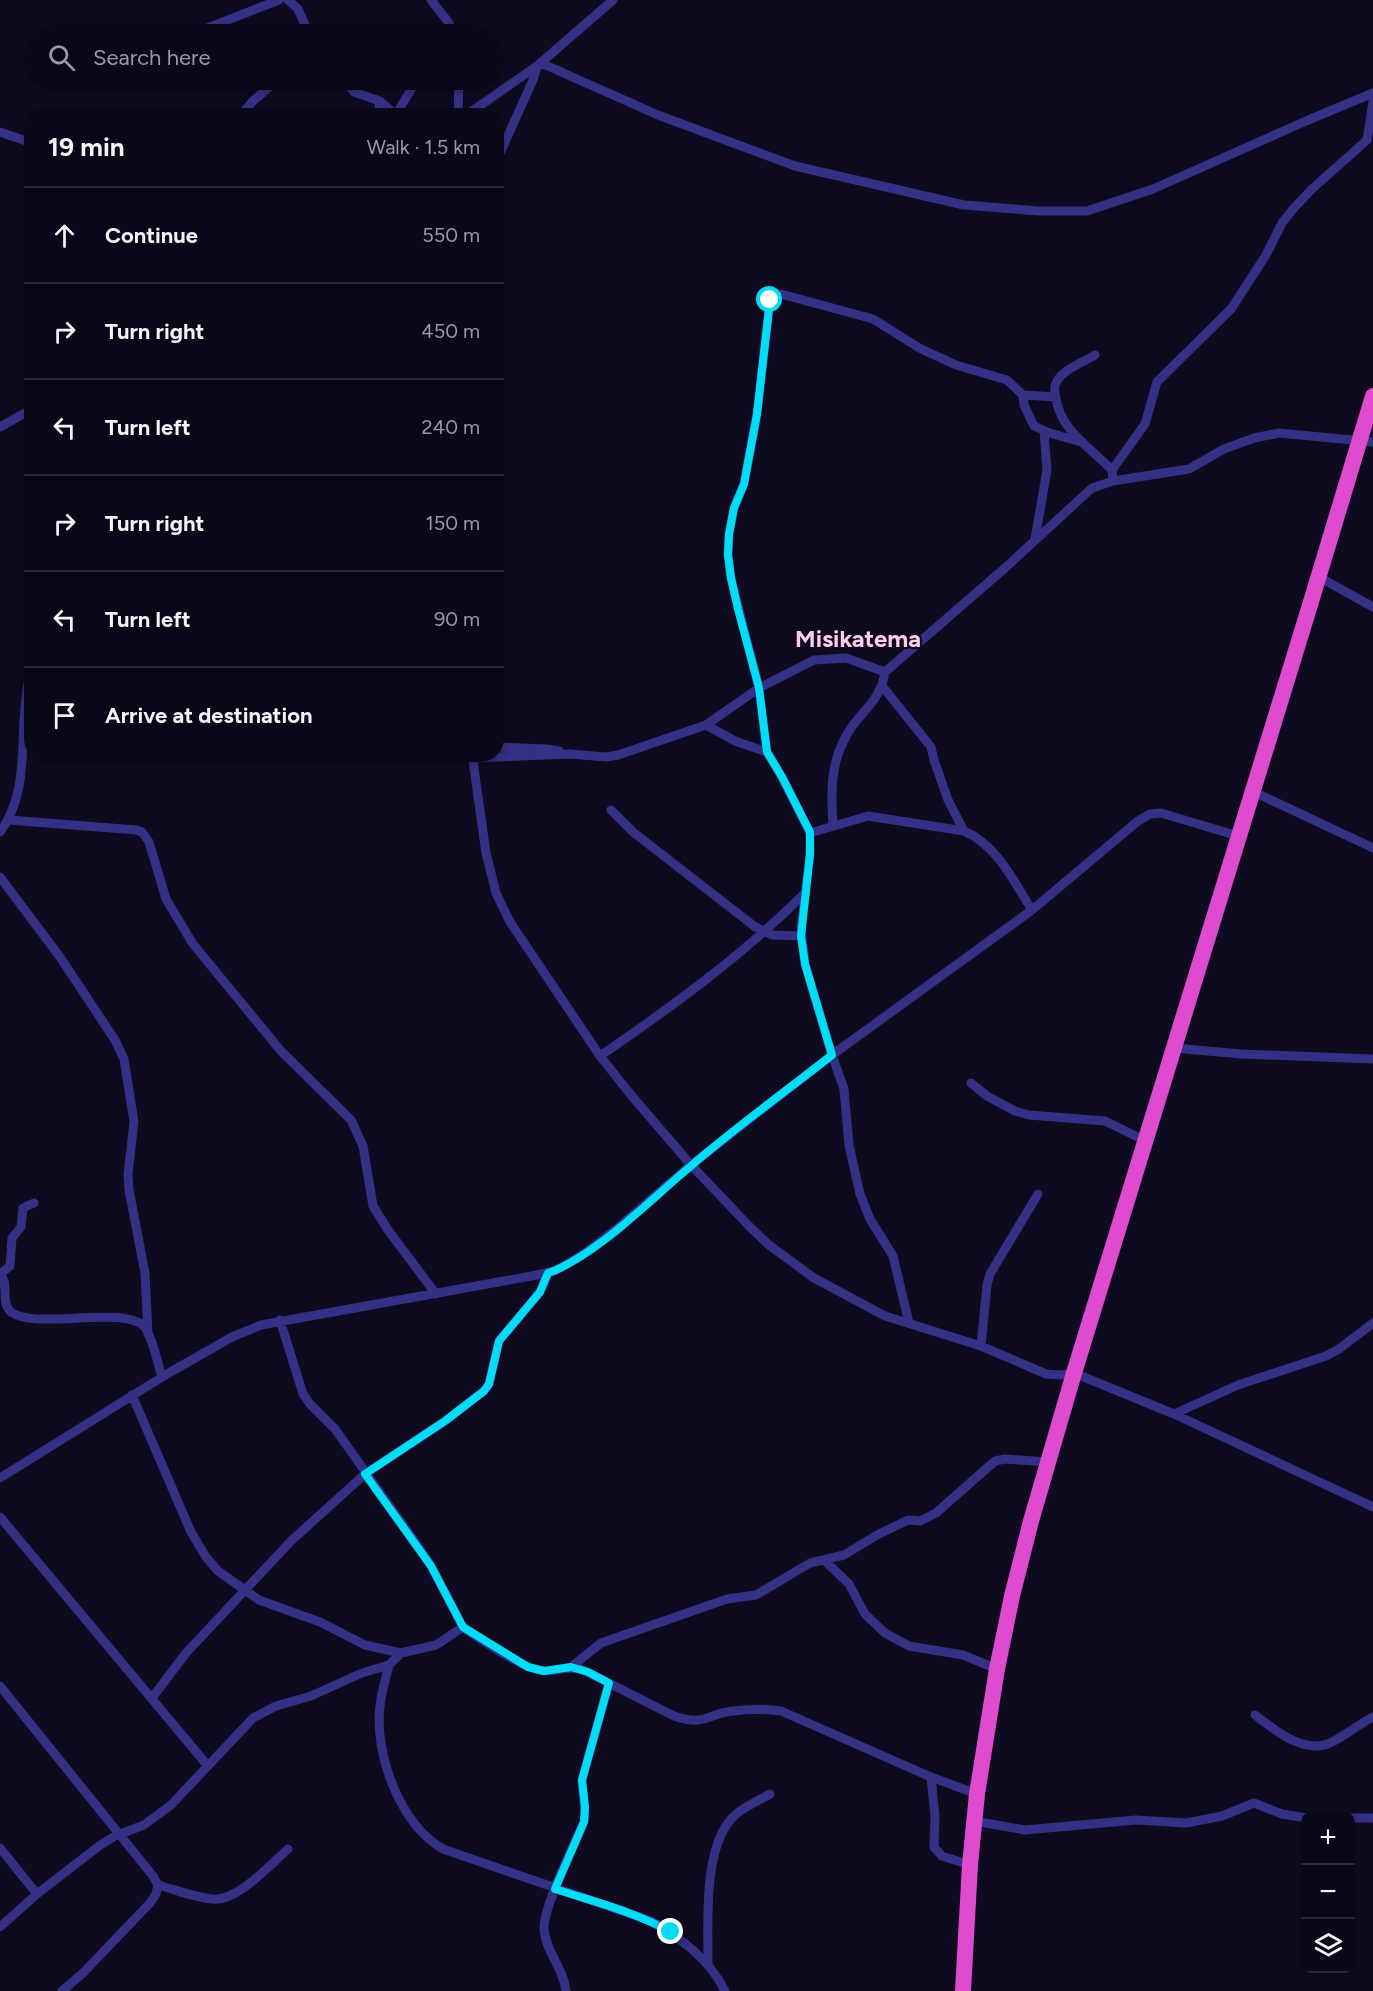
<!DOCTYPE html>
<meta charset="utf-8">
<style>
body{margin:0;font-family:Figtree,sans-serif;background:#181625;color:#f1f3f6}
.controls{position:absolute;right:18px;bottom:18px;display:grid;overflow:hidden;border-radius:12px;box-shadow:0 3px 9px #0003}
.controls button{width:54px;height:54px;display:grid;place-items:center;padding:0;border:0;border-bottom:2px solid #2a2937;background:#0a0818;color:#f1f3f6;font:30px sans-serif}
.stop{position:absolute;width:18px;height:18px;margin:-14px;border:4px solid #00ddf5;border-radius:50%;background:#fff}
.stop.end{background:#00ddf5;border-color:#fff;box-shadow:0 2px 6px #0008}
.list{margin:0;padding:0;list-style:none}
h2{display:flex;justify-content:space-between;align-items:center;height:78px;margin:0;padding:0 24px;font-size:26px}
h2 small{font-size:20px;font-weight:400;color:#999aa2}
.list li{display:grid;grid-template-columns:39px 1fr auto;gap:18px;align-items:center;box-sizing:border-box;height:96px;padding:0 24px;border-top:2px solid #2a2937}
.list b{display:block;font-size:22px;white-space:nowrap}
.list em{font-size:20px;font-style:normal;color:#999aa2}
.icon{flex:none;width:33px;height:33px;fill:none;stroke:currentColor;stroke-width:2;stroke-linecap:round;stroke-linejoin:round}
.map{position:relative;flex:none;width:1373px;height:1991px;overflow:hidden}
.search{position:absolute;background:#0a0818;box-shadow:0 3px 9px #0003;left:24px;top:24px;width:480px;height:66px;display:flex;align-items:center;gap:15px;box-sizing:border-box;padding:0 21px;border-radius:33px;color:#999aa2;font-size:22px}
.panel{position:absolute;background:#0a0818;box-shadow:0 3px 9px #0003;left:24px;top:108px;width:480px;height:654px;border-radius:24px}
.map>svg:first-child{display:block}
.lines{fill:none;stroke-linecap:round;stroke-linejoin:round}
.minor{stroke:#343184;stroke-width:9}
.trunk{stroke:#de4bcf;stroke-width:16}
.route{stroke:#00ddf5;stroke-width:8}
.labels{text-anchor:middle;stroke-width:4.5;stroke-linejoin:round;paint-order:stroke}
.quarter-label{font-size:24px;font-weight:bold;fill:#ffccec;stroke:#0e0a20}
</style>
<div class="map">
<svg width="1373" height="1991" viewBox="0 0 1373 1991">
<rect width="100%" height="100%" fill="#0e0a20"/>
<g class="lines">
<!-- minor -->
<path class="minor" d="M288,0L298,9L309,34
M431,0L449,23L451,34
M192,34L279,0
M541,63L658,115L795,166L964,205L1039,211H1087L1153,189L1306,121L1373,93
M345,80L354,92L380,101L397,116
M240,116L253,101L277,80
M378,116L380,101
M395,116L417,80
M458,116L459,80
M465,116L537,66L613,0
M0,132L32,143
M496,162L533,80L537,66
M1095,355C1084,362 1064,369 1057,381C1053,387 1055,392 1056,399C1061,431 1091,448 1112,470
M1023,395L1024,405L1034,426L1050,433L1081,442
M0,427L32,409
M1113,481L1112,470L1145,424L1157,382L1231,309L1266,255L1282,223L1294,208L1312,189L1367,140L1373,102
M1035,539L1047,470L1044,431
M1319,577L1373,607
M883,687L931,747L934,760L948,800L964,831
M706,725L735,741L767,752
M496,747L547,749L559,751
M472,754L486,853L496,893L510,922L600,1056L631,1095L691,1165L749,1226L769,1245L814,1278L885,1316L981,1346L1046,1374L1060,1375L1074,1373L1174,1414L1373,1507
M473,758L570,754L606,757L618,755L706,725L759,688L814,660L846,658L885,672
M1252,791L1373,848
M611,810L633,832L754,926L772,935L801,936
M9,820L136,830L142,832L149,842L166,899L193,944L281,1051L351,1120L363,1146L373,1206L388,1230L436,1294
M833,825C831,795 830,766 845,738C858,712 880,704 885,672L1005,568L1092,488L1113,481L1189,469L1224,449L1254,438L1279,433L1373,442
M0,832C24,800 22,759 24,721C25,701 28,681 32,662
M810,833L868,816L964,831C997,845 1014,882 1032,910
M0,877L60,957L115,1040L124,1059L134,1122L128,1174L129,1190L145,1273L148,1334
M1174,1048L1241,1054L1373,1059
M600,1056C673,1006 743,955 806,892
M971,1083L987,1096L1015,1111L1029,1115L1105,1121L1146,1141
M0,1274C10,1285 0,1302 11,1312C36,1331 130,1303 146,1329C154,1342 157,1362 162,1377
M0,1274L10,1266L12,1238L21,1227L23,1208L34,1203
M280,1320L303,1394L310,1404L335,1429L420,1549L431,1566L463,1627
M909,1323L893,1256L870,1219L860,1194L849,1145L844,1089L832,1055L805,964L801,928L810,854V833L782,777L767,752L759,688L731,578L728,555L729,534L734,508L744,484L757,414L770,300L774,296L781,294L873,319L921,349L956,365L1007,380L1023,395L1056,397
M981,1346L987,1285L990,1274L1038,1194
M132,1395L191,1532L206,1557L218,1571L259,1600L320,1622L365,1645L401,1653
M1174,1414L1238,1385L1326,1356L1339,1349L1373,1323
M0,1478L167,1374L232,1337L261,1325L537,1275L555,1271L585,1253L621,1225L691,1165L832,1055L1032,910L1138,821L1150,814L1161,813L1238,836
M0,1517L208,1766
M824,1560L849,1584L865,1614L885,1633L909,1646L963,1655L997,1669
M389,1665C386,1678 381,1693 380,1706C374,1754 400,1824 443,1849L651,1921C682,1939 709,1959 725,1991
M571,1667L601,1643L727,1599L756,1595L810,1563L844,1555L877,1535L908,1520L920,1521L936,1513L995,1461L1005,1459L1048,1462
M0,1686L153,1876L158,1885L156,1894L150,1903L83,1973L62,1991
M152,1698L186,1653L291,1541L365,1474L445,1421L484,1391L489,1384L499,1341L540,1292L548,1273
M1255,1715C1275,1730 1305,1756 1332,1742C1346,1735 1359,1724 1373,1717
M931,1777L935,1816L934,1847L942,1856L970,1865
M1350,1818H1373
M974,1821L1025,1830L1136,1820L1186,1823L1222,1816L1254,1803L1282,1814L1306,1818
M0,1848L37,1894
M158,1885C176,1890 194,1897 212,1899C237,1902 270,1865 288,1849
M0,1927L37,1894L99,1846L115,1836L144,1825L171,1805L253,1718L276,1706L311,1696L362,1673L389,1665L401,1653L436,1645L463,1627C479,1639 525,1670 544,1671C557,1671 568,1666 581,1669L674,1716C706,1727 705,1714 733,1711C749,1709 765,1709 781,1711L931,1777L977,1794
M708,1963C708,1924 704,1855 728,1823C738,1809 756,1802 770,1794
M566,1991C564,1969 546,1952 544,1930C542,1910 574,1844 584,1822L585,1815L582,1780L609,1683"/>
<!-- trunk -->
<path class="trunk" d="M963,1991L970,1865L977,1794L997,1669L1012,1596L1031,1521L1074,1373L1310,605L1373,396"/>
</g>
<g class="lines">
<!-- route -->
<path class="route" d="M671,1932C635,1912 595,1902 555,1889L584,1822L585,1807L582,1780L609,1683L588,1672L571,1667L544,1671L528,1667L463,1627L431,1566L365,1474L445,1421L484,1391L489,1384L499,1341L540,1292L548,1273C595,1257 652,1198 691,1166C736,1127 785,1092 832,1055L805,964L801,936L810,854V832L782,777L767,752L759,688L738,609L731,578L728,555L729,534L734,508L744,484L757,414L770,300"/>
</g>
<g class="labels">
<!-- quarter labels -->
<g class="quarter-label">
<text x="858" y="647">Misikatema</text>
</g>
</g>
</svg>
<div class="controls">
<button>+</button>
<button>−</button>
<button><svg class="icon" aria-label="layers" viewBox="0 0 24 24"><path d="M12 4l9 5-9 5-9-5zM3 14l9 5 9-5"/></svg></button>
</div>
<div class="stop" style="left:770px;top:300px"></div>
<div class="stop end" style="left:671px;top:1932px"></div>
<div class="search"><svg class="icon" aria-label="search" viewBox="0 0 24 24"><circle cx="10" cy="10" r="6"/><path d="M15 15l6 6"/></svg>Search here</div>
<section class="panel">
<h2>19 min<small>Walk · 1.5 km</small></h2>
<ul class="list">
<li><svg class="icon" aria-label="ahead" viewBox="0 0 24 24"><path d="M12 20V5M6 11l6-6 6 6"/></svg><div><b>Continue</b></div><em>550 m</em></li>
<li><svg class="icon" aria-label="right" viewBox="0 0 24 24"><path d="M7 20v-9h11M14 6l5 5-5 5"/></svg><div><b>Turn right</b></div><em>450 m</em></li>
<li><svg class="icon" aria-label="left" viewBox="0 0 24 24"><path d="M17 20v-9H6M10 6l-5 5 5 5"/></svg><div><b>Turn left</b></div><em>240 m</em></li>
<li><svg class="icon" aria-label="right" viewBox="0 0 24 24"><path d="M7 20v-9h11M14 6l5 5-5 5"/></svg><div><b>Turn right</b></div><em>150 m</em></li>
<li><svg class="icon" aria-label="left" viewBox="0 0 24 24"><path d="M17 20v-9H6M10 6l-5 5 5 5"/></svg><div><b>Turn left</b></div><em>90 m</em></li>
<li><svg class="icon" aria-label="arrive" viewBox="0 0 24 24"><path d="M6 21V4h12l-3 4 3 4H6"/></svg><div><b>Arrive at destination</b></div></li>
</ul>
</section>
</div>
